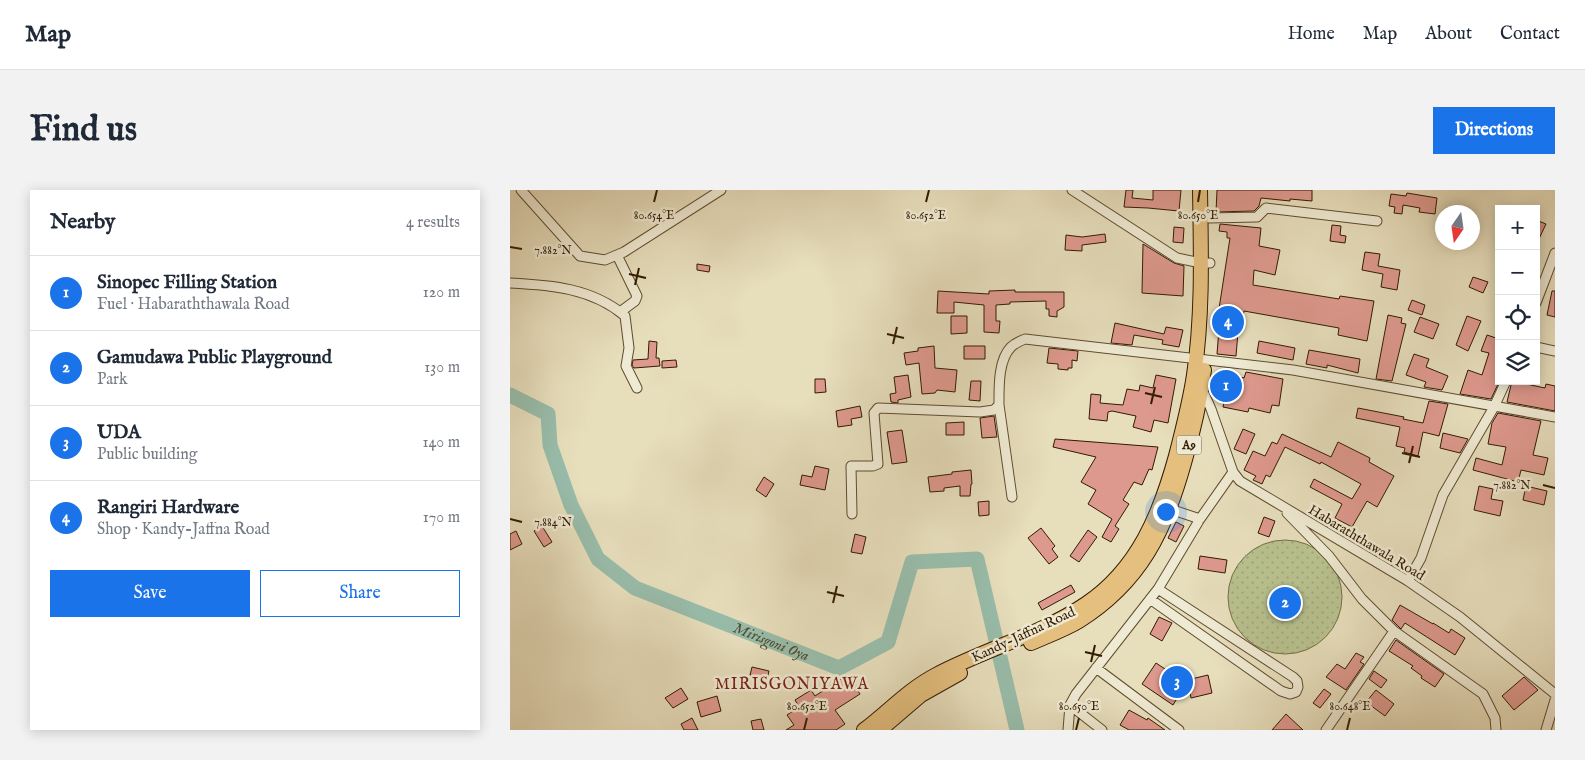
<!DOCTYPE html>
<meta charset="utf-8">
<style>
body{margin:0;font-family:"IM FELL English",serif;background:#f2f2f3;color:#1f2937}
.controls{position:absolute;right:15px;top:15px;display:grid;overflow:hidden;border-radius:0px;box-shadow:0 2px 12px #0003}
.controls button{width:45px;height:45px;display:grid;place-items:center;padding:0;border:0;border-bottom:1px solid #e0e1e3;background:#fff;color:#1f2937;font:25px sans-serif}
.compass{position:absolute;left:925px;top:15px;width:45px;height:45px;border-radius:50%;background:#fff;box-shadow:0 2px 12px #0003;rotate:193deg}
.you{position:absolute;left:655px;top:321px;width:18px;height:18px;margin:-12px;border:4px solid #fff;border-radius:50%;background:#1a73e8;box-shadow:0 0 0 8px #1a73e833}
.badge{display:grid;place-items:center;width:32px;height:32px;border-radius:50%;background:#1a73e8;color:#fff;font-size:16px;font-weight:700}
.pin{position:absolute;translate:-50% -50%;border:2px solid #fff;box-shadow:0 1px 5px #0006}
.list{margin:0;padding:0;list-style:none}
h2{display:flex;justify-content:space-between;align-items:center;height:65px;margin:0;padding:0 20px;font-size:21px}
h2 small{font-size:16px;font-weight:400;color:#747a83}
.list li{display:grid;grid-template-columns:32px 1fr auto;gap:15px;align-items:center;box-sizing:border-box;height:75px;padding:0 20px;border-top:1px solid #e0e1e3}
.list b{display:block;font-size:19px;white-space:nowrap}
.list p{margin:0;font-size:16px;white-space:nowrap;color:#747a83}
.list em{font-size:16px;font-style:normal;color:#747a83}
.actions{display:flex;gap:10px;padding:15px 20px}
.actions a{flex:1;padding:11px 0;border:1px solid #1a73e8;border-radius:0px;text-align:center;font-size:18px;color:#1a73e8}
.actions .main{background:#1a73e8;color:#fff}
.icon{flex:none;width:28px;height:28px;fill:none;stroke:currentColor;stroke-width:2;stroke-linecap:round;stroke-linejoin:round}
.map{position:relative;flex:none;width:1045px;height:540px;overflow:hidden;border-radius:0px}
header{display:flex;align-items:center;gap:30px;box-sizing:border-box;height:70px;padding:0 25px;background:#fff;border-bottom:1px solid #e0e1e3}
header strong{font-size:24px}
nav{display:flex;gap:28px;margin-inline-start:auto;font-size:18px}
.intro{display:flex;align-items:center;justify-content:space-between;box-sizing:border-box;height:120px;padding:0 30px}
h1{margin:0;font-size:35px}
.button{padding:12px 22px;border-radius:0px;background:#1a73e8;color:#fff;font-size:18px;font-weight:700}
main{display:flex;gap:30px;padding:0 30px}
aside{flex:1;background:#fff;border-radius:0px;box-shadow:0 2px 12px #0003}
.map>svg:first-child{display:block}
.park{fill:url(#park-dots);stroke:#756e48}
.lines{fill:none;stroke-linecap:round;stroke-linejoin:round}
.river{stroke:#98bdab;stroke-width:15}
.building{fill:#de998e;stroke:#321b00}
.minor-casing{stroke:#5f4c2f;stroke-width:11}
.highway-casing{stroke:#321b00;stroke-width:16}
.minor{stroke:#efead3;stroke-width:9}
.highway{stroke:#e4bf7e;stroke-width:14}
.ticks{fill:none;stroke:#321b00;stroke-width:2}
.labels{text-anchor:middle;stroke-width:5;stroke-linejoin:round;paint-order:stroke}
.shield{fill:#efead3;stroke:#6b593f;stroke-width:1}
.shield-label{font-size:12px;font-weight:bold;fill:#321b00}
.street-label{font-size:14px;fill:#321b00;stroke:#efead3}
.water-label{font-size:15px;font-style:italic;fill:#514c33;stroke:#efead3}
.quarter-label{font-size:16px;letter-spacing:1px;fill:#7a1f14;stroke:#efead3}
.ticks-label{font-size:12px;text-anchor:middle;fill:#321b00;stroke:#efead3;stroke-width:5;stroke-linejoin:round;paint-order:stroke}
</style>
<header>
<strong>Map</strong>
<nav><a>Home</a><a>Map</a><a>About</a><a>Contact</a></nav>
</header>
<div class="intro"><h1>Find us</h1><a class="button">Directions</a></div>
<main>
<aside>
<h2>Nearby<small>4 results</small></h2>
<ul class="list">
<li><span class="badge">1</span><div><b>Sinopec Filling Station</b><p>Fuel · Habaraththawala Road</p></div><em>120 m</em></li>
<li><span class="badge">2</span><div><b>Gamudawa Public Playground</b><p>Park</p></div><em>130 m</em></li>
<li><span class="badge">3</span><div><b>UDA</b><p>Public building</p></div><em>140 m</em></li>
<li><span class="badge">4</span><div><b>Rangiri Hardware</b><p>Shop · Kandy-Jaffna Road</p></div><em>170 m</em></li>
</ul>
<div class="actions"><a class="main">Save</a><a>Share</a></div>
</aside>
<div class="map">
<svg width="1045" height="540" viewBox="0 0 1045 540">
<defs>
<pattern id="park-dots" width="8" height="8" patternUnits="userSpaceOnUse" patternTransform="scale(1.25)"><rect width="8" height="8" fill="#b8c18f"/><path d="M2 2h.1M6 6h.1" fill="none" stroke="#9fa57a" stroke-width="1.8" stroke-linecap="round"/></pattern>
</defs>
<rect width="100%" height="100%" fill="#e7debc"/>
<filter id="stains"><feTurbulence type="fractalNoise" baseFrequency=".004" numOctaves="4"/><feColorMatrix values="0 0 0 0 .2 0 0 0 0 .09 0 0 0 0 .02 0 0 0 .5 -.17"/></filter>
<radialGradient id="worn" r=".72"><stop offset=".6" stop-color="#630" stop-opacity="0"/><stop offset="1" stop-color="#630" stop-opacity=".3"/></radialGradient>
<!-- park -->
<path class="park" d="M718 407a57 57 0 1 1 114 0a57 57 0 1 1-114 0Z"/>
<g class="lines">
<!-- river -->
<path class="river" id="s1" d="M0,205L38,224L40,255L61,315L88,369L125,398L329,478L378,452L402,372L467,369L507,540"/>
</g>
<!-- building -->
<path class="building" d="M616,0H623L622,8L643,10V0H671L669,21L638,18L614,17Z
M707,0H802V11L780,9V11L751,8L749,16L744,21L706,22Z
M897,3L927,8L925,24L909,22L910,18L893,15L892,24L884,23L885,17L879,16L881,4L896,6Z
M1026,30L1036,34L1026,55Z
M710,34L751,38L749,56L770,60L765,85L744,80L743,95L829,109L830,106L864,111L857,151L828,145L829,138L734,121L730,142H728L726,166L707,164L709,139L706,138L720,48H717V42L709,41Z
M822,35L831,36L830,45L836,46L835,53L820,51Z
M664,37L674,38L673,53L663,52Z
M595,44L596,52L572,55V61L555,60L556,45L572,47Z
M633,54L664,73L674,76L673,106L632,103Z
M855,62L870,64L868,76L890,80L887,100L871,97L873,84L852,80Z
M187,74L200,76L199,82L187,80Z
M963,87L978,92L973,103L959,97Z
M505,100V102H554V117L547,121V127L539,126V119H536V111L500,112V114L486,115V131H490L489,143L474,142V115L444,112V123H427L428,101L479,104V101Z
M1042,101H1045V127L1037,125Z
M902,110L915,115L912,125L898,120Z
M878,125L892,128L891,133L896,134L882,191L866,189Z
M441,126H457V143L441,144Z
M957,126L971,131L958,161L946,155Z
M910,127L929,134L923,149L904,142Z
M605,133L654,144L656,137L673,140L669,157L652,154L653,150L624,145L622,155L601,153Z
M977,145L989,149V192L981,209L950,204L958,180L972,185L979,163L971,161Z
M139,151L147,152L146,168H149L150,176L124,178L122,175L123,170L138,169Z
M749,151L785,158L783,170L747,163Z
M424,156L425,178L447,180L445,202L427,200L425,203L412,204L409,173L396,175L394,163L408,161V158Z
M454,156H475V169H454Z
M539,158L568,161L567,171L562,170V178H558V180L548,179V174L537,173Z
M799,160L850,169L848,183L817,175V178L796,174Z
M904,164L919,169L916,177L938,186L932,200L914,197L916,192L896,185Z
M166,170L167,177L152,178V171Z
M736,182L773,189L769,216L762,215L760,223L739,218L738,222L713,217L716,201H713L717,184L734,188Z
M398,185L401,207L388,210V213L381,212L380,204L386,203L384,187Z
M646,185L666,189L658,233L644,230L641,242L623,237L626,226L602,221L598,222L597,231L579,229L581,204L591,205L590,213L613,215L617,199L629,201L630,195L643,198Z
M305,189H315L316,202L305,203Z
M461,191H471L470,211L459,210Z
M1002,191L1035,198L1036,194L1045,196V221L997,212Z
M919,211L938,214L929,246L913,242L908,266L894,262L895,258L886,256L890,237L846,228L848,218L894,227L893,229L913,233Z
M350,216L352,227L341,229L342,235L328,237L326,221Z
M988,223L1031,231L1023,265L1038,268L1034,285L1011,280L1008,292L963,280L966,268L992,275L996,257L978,254L982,233Z
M484,226L487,247L472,248L470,228Z
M454,232V245H436V233Z
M733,239L745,244L736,264L724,259Z
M392,240L397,272L382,274L377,242Z
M933,243L958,249L950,263L930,258Z
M772,244L821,267L828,252L860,268L859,272L884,286L867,317L857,311L842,337L825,328L832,314L800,297L804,289L842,309L851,294L811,272L810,274L775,257L760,287L756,285L752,294L743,290L746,286L734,280L743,261L755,266L762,252L767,254Z
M545,249L648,257L642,280L639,279L632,295L624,292L613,310L619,314L605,336L609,339L601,352L592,347L602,329L578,314L586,300L571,292L586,267L543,257Z
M305,276L319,279L315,300L290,295L292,285L302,287Z
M461,280L462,294H461L460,306H450V296L434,298V301L420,302L418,287L442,284V282Z
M254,287L264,294L256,307L246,300Z
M969,296L983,299L981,309L993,311L990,326L964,320Z
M1016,296L1037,301L1034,315L1013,310Z
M479,311V325L469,326L468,312Z
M754,327L765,331L759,347L748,343Z
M666,332L674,336L666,352L658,348Z
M32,336L42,352L34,357L24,341Z
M531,338L545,356L542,359L548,367L539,374L518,348Z
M578,340L587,347L569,372L560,366Z
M6,341L12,354L0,360V344Z
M345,344L356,347L352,364L341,362Z
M690,366L717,370L715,383L688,379Z
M561,395L565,402L532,420L528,413Z
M890,415L923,434V433L939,443L941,439L955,448L945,465L895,433L891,439L882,430Z
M649,427L662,433L652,451L640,444Z
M886,450L934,484L925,497L911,488L912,486L901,478L903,476L879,461Z
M846,463L854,467L850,472L854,474L836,500L816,487L827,474L835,479Z
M646,473L673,491L698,485L702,503L681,508L680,503L669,505L663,515L632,494Z
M242,477L259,481L257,490L240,485Z
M864,481L877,490L871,498L859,489Z
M337,485L350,504L325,520L335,534L326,540H276L284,535L277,525L289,517L285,510L301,500L305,506Z
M1014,487L1028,500L1004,520L992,506Z
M171,498L178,509L163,518L155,508Z
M814,499L821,504L810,518L803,513Z
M866,500L884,514L875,526L856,512Z
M207,506L211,521L191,527L187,512Z
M619,520L637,530L638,528L655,540H619L610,535Z
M776,524L793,540H762Z
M182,528L188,540H174L171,534Z
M251,529L254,540H243L241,531Z"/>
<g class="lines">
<!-- minor casing -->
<g class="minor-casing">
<path id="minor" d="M11,0L70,66L95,70L114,62L211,0
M562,0L667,68L691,73H700
M699,28L747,27L756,18L867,31
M107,65L127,106L125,111L110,122
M0,93C41,95 82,98 115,126L119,158L116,176L127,198
M1026,113L1045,63
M1026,157L1045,161
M692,199L701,219L723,282L730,291L898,391L950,427L1045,504
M489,215L502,307
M654,317L690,329
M777,323L819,366L852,409L884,441L973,504L985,528L986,540
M342,324L341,276H363L368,274L364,223L368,218L470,222L484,220L489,215C489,198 488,170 501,157C505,153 510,151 515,149L783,180L1045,227
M898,391L911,368L933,305L984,217L996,191
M640,409L771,501L780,504L786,502L788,497L787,491L783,487L648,399
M586,478L669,540
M560,515L592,540
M558,540L560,515L566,504L648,399L690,329L723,282
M816,540L884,441
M1036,540L1045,510"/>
</g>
<!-- highway casing -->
<g class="highway-casing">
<path id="highway" d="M521,453C537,446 554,440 569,431C631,392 655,341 674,273C683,243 690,212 694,180
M354,540C378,522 399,499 426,485C475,459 530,445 576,414C628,379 650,324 666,266C673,239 680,212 684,185C693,124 691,62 690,0
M370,540L411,505L450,483"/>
</g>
<!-- minor -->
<use href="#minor" class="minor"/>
<!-- highway -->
<use href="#highway" class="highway"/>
</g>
<!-- ticks -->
<path class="ticks" d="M144,12L147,0M416,12L419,0M688,12L690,0M0,57L12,59M119,84L136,88M125,95L129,78M377,144L394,148M383,154L387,137M635,203L652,207M641,214L645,197M892,263L910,267M899,273L903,256M1033,295L1045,298M0,329L12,332M317,402L334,406M323,413L327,396M575,462L592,466M581,472L585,455M294,540L297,528M566,540L569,528M837,540L840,528"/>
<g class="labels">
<!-- shield labels -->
<rect class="shield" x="666.5" y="245.5" width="25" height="19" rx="4"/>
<g class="shield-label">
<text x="679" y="259">A9</text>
</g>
<!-- street labels -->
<g class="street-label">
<text transform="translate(857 352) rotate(31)" y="5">Habaraththawala Road</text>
<text transform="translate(513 444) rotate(-25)" y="5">Kandy-Jaffna Road</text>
</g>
<!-- water labels -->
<g class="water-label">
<text dy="5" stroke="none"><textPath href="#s1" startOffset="391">Mirisgoni Oya</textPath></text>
</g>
<!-- quarter labels -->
<g class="quarter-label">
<text x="282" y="499">MIRISGONIYAWA</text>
</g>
</g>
<g class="ticks-label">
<text x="144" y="29">80.654°E</text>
<text x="416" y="29">80.652°E</text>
<text x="688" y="29">80.650°E</text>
<text x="43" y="64">7.882°N</text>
<text x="1002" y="299">7.882°N</text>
<text x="43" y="336">7.884°N</text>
<text x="297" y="520">80.652°E</text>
<text x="569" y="520">80.650°E</text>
<text x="840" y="520">80.648°E</text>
</g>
<rect width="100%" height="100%" filter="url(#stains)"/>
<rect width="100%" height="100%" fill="url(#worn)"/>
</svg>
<div class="controls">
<button>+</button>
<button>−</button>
<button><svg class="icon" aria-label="locate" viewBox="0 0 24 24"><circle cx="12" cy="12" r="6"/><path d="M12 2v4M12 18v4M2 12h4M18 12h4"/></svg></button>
<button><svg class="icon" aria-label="layers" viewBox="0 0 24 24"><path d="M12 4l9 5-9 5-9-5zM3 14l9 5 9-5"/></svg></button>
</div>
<svg class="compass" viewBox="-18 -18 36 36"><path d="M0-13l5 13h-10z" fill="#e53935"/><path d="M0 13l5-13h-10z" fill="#747a83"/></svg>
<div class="you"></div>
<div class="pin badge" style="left:716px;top:196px">1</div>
<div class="pin badge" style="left:775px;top:413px">2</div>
<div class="pin badge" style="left:667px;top:492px">3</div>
<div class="pin badge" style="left:718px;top:132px">4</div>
</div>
</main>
